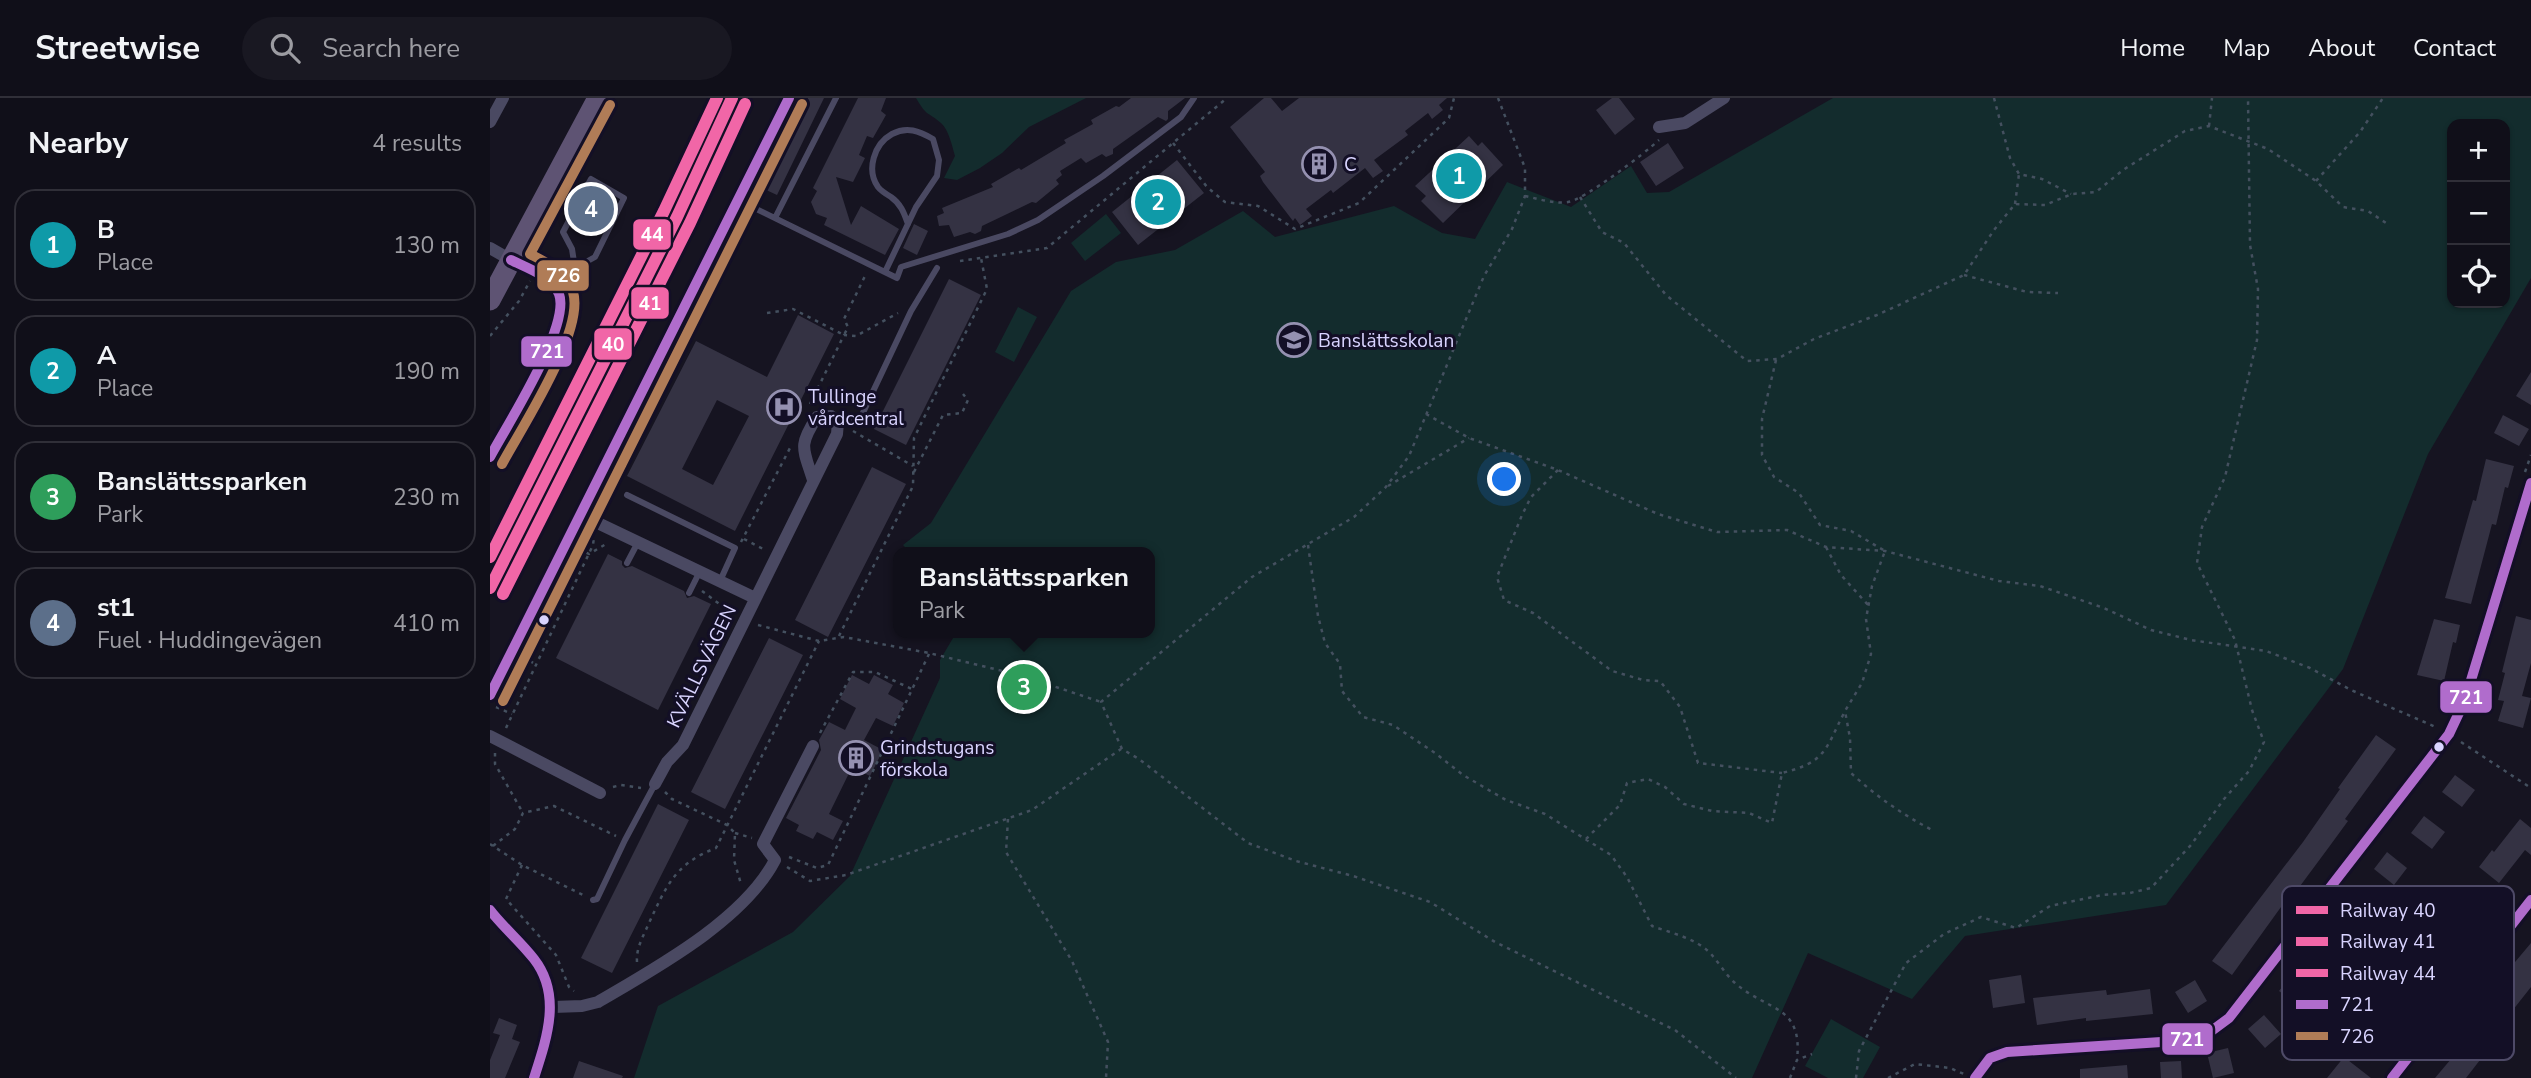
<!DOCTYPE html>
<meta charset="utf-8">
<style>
body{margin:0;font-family:"Nunito Sans",sans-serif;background:#191822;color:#f1f3f6}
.controls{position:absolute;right:21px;top:21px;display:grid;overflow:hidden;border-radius:14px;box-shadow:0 2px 5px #0004}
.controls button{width:63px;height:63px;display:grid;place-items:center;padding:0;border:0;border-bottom:2px solid #302f38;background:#100f19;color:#f1f3f6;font:35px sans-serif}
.you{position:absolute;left:1015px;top:382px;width:24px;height:24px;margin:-18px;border:5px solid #fff;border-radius:50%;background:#1a73e8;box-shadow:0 0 0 10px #1a73e833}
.badge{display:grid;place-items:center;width:46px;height:46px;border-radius:50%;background:#8c9099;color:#fff;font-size:23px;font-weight:700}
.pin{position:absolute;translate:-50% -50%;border:4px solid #fff;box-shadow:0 2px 7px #0006}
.popup{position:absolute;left:403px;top:449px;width:262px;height:91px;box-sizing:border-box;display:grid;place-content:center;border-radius:14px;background:#100f19;filter:drop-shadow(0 2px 5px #0005);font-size:23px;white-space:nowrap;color:#9c9ca2}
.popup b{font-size:26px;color:#f1f3f6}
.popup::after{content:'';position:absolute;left:50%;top:100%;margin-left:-14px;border:14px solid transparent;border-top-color:#100f19}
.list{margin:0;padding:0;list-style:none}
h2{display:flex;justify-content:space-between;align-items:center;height:91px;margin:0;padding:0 28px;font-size:30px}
h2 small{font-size:23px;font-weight:400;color:#9c9ca2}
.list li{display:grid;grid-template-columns:46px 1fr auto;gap:21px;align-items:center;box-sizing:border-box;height:112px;margin:0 14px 14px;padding:0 14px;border:2px solid #302f38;border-radius:21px}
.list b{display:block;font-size:26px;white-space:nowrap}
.list p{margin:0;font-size:23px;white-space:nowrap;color:#9c9ca2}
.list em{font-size:23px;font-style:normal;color:#9c9ca2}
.icon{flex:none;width:38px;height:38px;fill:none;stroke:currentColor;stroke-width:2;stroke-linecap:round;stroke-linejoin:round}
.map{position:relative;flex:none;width:2041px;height:980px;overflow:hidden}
header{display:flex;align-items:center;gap:42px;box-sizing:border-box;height:98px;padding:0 35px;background:#100f19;border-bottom:2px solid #302f38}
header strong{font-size:33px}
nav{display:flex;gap:38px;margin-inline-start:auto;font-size:24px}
.search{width:490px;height:63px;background:#191822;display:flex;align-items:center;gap:18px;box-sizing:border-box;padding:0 24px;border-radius:38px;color:#9c9ca2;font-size:26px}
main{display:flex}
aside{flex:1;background:#100f19}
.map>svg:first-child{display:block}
.green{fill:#132c2d;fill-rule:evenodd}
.building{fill:#343243;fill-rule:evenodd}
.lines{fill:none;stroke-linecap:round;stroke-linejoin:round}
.path{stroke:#44505f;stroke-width:2.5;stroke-dasharray:3.5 5;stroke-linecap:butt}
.service{stroke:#4a4962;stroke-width:6}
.minor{stroke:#4a4962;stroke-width:12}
.primary{stroke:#5e5373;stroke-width:21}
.bus-1-casing{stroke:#130f26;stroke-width:16}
.bus-2-casing{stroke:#130f26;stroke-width:16}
.bus-1{stroke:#b06ccc;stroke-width:10}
.bus-2{stroke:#b07c57;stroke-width:10}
.rail-1-casing{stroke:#130f26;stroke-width:18}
.rail-2-casing{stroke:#130f26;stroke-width:18}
.rail-3-casing{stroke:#130f26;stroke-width:18}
.rail-1{stroke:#f166a7;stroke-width:12}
.rail-2{stroke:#f166a7;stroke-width:12}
.rail-3{stroke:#f166a7;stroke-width:12}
.bus-dot{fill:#d9d4ff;stroke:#130f26;stroke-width:2.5}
.labels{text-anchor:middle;stroke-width:6;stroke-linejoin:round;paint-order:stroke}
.poi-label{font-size:19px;fill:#d9d4ff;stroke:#130f26;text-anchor:start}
.street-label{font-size:19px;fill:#d9d4ff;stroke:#130f26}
.key{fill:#130f26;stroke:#4e4a67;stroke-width:2}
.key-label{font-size:19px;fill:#d9d4ff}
.line-badge{stroke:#130f26;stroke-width:2.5}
.badge-label{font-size:19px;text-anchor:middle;font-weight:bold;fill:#fff}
</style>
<header>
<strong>Streetwise</strong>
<div class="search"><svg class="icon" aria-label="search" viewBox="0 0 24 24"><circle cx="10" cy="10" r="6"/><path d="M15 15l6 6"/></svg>Search here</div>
<nav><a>Home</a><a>Map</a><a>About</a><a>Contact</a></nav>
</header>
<main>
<aside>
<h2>Nearby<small>4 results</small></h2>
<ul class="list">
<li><span class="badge" style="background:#0f9aa8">1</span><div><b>B</b><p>Place</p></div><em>130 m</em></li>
<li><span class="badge" style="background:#0f9aa8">2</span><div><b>A</b><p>Place</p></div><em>190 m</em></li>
<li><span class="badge" style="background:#2e9e5b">3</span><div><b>Banslättssparken</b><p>Park</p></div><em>230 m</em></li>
<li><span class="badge" style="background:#5c6f8a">4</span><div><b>st1</b><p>Fuel · Huddingevägen</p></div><em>410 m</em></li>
</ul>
</aside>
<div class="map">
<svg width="2041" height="980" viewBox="0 0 2041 980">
<rect width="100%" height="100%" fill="#161421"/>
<!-- green -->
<path class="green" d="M426,0H596L539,29L512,55L490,70L467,82L454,80L465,58C462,48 459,32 451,25C437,13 437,19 426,0Z
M1343,0H2041V180L1938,356L1853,571L1676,807L1475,838L1422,901L1318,855L1262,980H144L168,908L303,834L360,778L450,580V562L466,535H660V454H420L413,447L441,425L581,193L626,164L685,152L753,113L785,139L904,108L952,135L985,141L1017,84L1081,109L1141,68L1157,95L1179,94ZM1962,26H2015V205H1962Z
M616,116L631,135L595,163L581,145Z
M528,209L547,219L524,264L505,254Z
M1341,921L1390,949L1373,980H1338L1315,968Z"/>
<!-- building -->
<path class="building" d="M318,0H334L287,97L274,91Z
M368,0H396L391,13L396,17L383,40L377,38L369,57L375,60L363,84L346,79L361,127L371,108L409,131L395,157L334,127L337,120L326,116L321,104L327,93L323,90Z
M641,0H695L678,13V21L676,23L668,19L623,51V56L616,59L612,56L596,65L591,60L570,73L572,77L566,82L569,86L546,105L542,104L515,117L492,128L491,133L485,136L480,134L464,139L459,127L449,128L447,118L454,115L452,110L503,89L501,86L529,70L531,72L576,45L574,42L603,26L601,22L626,8L629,9Z
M774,0H781L792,13L809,0H957L949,7L953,12L942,21L938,15L915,33L918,37L884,62L893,73L883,80L875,70L843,95L841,92L816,111L822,118L810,127L805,120L803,123L773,84L770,78L775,74L740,29Z
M1122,0H1129L1145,21L1125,37L1106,12Z
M979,38L988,48L992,44L1013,67L953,125L931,103L936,98L925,88Z
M1178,45L1194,70L1166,88L1150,64Z
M687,62L714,95L648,147L622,114Z
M424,126L438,133L427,157L413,150Z
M459,181L491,197L416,347L384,331Z
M308,217L344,236L245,433L137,378L206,243L277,279ZM227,302L259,318L223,387L192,371Z
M2041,274V307L2026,298Z
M2013,317L2039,331L2029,348L2004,335Z
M1996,361L2024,368L2018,390L2015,389L2006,427L2002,426L1981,506L1955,500L1983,402L1986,403Z
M382,369L416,386L338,539L305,522Z
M118,456L132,463V467L135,470L142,468L194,493L197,500L204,498L221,506L168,612L66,560Z
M2026,518L2041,522V565L2032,598L2041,600L2033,630L2008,623L2014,603L2008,602L2015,575L2012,574Z
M1944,521L1970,527L1966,545L1963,544L1954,583L1927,577Z
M279,540L313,557L235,711L201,694Z
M362,577L379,586L384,577L403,587L398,596L414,605L403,628L386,620L374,642L393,652L380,678L362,669L339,716L353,723L343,742L327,734L323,741L306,733L309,727L296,720L331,652L329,642L339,624L355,632L366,610L350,601Z
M1886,637L1906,651L1855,721L1858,723L1839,749L1793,811L1791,809L1742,877L1722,863L1813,744L1850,691L1848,690Z
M1965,677L1985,692L1972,709L1952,694Z
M168,706L199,722L122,875L91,860Z
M1934,718L1955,734L1942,751L1921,735Z
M2030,721L2041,730V757L2035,752L2009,785L1989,769L2002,752L2004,754Z
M1897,754L1917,770L1904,787L1884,771Z
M1866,795L1886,810L1873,827L1853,812Z
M1980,798L2000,813L1987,830L1983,827L1966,850L1969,853L1956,870L1936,854Z
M1834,834L1854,850L1841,867L1821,851Z
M2041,845V889L2000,941L2004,944L1976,980H1945L1972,948L1970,946L1996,914L1993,911L2019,879L2015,876Z
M1802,876L1823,892L1810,909L1789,893Z
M1531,877L1535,905L1503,910L1499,882Z
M1916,880L1937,896L1924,913L1903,897Z
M1705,882L1717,903L1698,915L1685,894Z
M1660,891L1663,916L1596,923V920L1547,927L1543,900L1616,892L1617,897Z
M1774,917L1791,936L1775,950L1758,931Z
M9,920L27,927L22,941L30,944L15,980H0V962L10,937L3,935Z
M1886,921L1906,937L1893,954L1873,938Z
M1738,950L1744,975L1723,980L1717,955Z
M1854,959L1881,980H1837Z
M89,963L133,978L132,980H83Z
M1691,963L1692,980H1671L1670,964Z
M1637,967L1638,980H1590V971Z"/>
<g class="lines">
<!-- path -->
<path class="path" d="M1008,0L1035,70V98L1022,131L994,178L919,358L895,390L864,419L762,479L611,604L632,651L649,661L758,745L806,763L863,778L940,804L1005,844L1185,932L1246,980
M1504,0L1520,60L1529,76L1552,81L1581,96
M1719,28L1722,0
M683,45L717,89L735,104L768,108L805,131L869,105L959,20L964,0
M1826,83L1870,34L1893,0
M1035,98C1049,101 1064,106 1078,104C1094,102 1155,55 1169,42
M1090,99L1112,134L1134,145L1176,197L1257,263L1287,261L1324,241L1387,217L1474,177L1504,132L1525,106L1555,107L1582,96L1606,94L1633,72L1695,33L1719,28L1778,51L1826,83L1853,109L1878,113L1899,127
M1525,106L1529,76
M470,163L557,150L737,0
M49,164L50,150
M1474,177L1537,194L1568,195
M277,215L303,211L354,237L358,229L354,221L376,176
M0,238L29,203L40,183
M1286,262L1272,321V357L1284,379L1309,395L1330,427L1361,433L1395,453L1382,488L1376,521L1381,556L1372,585L1355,613L1360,640L1361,675C1387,699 1413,717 1444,733
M320,306L354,237L366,238L408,215
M936,316L979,340L1068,372L1168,416L1227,434L1297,432L1336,449L1395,453L1509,483L1550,488L1614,510L1661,532L1701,542L1776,553L1820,570L1861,592L1948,630
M363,333L423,368
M1068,372L1041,399L1032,417L1007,479L1014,502L1043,515L1122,573L1153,582L1170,583L1190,609L1208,665L1292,675
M424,374L453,317L472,315L478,302L473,296
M2035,374L2041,357
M898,388L979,340
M254,441L275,452
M251,444L300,350
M818,447L828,518L835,545L850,566L852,593L873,619L903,627L945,655L973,677L1016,702L1055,716L1121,757L1137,779L1162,828C1181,835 1206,840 1221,856C1229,865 1236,877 1245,885C1278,914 1313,906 1307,962
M1336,449L1351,477L1378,507
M89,451L99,456L116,446
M212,493L243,516
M268,527L329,543L354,539L439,555L533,578L611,604
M349,538L423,388L424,340L497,191L491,160
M16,598L40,563L45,566
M6,609L22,616
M16,630L103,447L104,439
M330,635L363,574H385L422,591
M1971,644L2041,690
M5,655V666L33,715
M123,689L131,687L151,690
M175,694L182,701L237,727L245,735L244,762L251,786
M518,721L516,754L582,863L618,944L616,980
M245,735L262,740
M1096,741L1130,707L1137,685L1158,681L1175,689L1194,706L1222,713L1259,715L1282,725L1292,675C1336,664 1335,652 1354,615
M0,746L32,767L95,798
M3,748L25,731L33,715L64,708L126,738
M299,759L327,770L338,767L439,556
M32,767L16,801L66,857L79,889L84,893
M297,769L320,783L356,777L542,712L631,651
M147,864C146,850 153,839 158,827C176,789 184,766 226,750L329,543
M1300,980L1307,962L1322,956
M1366,980L1369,953L1416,865L1454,836L1491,819L1526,830L1560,808L1612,797L1640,795L1661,790L1701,747L1734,701L1759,673L1774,644L1762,612L1745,542L1707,465L1712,429L1735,379L1767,242L1768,191L1760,147L1758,0
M1398,980L1425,966L1460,970L1474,976"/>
<!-- service -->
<path class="service" d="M248,102L407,180L411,169L518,136L548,122L613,78L691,19L704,0
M177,110L231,0
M285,120L346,0
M395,174L426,109L447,78L449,62L443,41C429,33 417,28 402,36C384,46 376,72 388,89C391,93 396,96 401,99C411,106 414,115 418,126
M66,188L84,164H96L105,159L134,100L101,81L73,134L82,151L84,164
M348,324L370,321L421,213L447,170
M0,359C15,330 84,221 70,194C63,179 40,172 26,165
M137,397L245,450L230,483
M137,465L147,446
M199,495L209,475
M103,802L107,801L135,742L165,686"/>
<!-- minor -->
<path class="minor" d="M0,24L13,0
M1169,29L1195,25L1234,0
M0,150L21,162
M91,417L265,500
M0,597L299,0
M0,638L110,695
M165,686L177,664L193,647L347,336L348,324L341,318L327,319C308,348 313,350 323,382
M0,812C13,830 30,844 44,861C74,897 56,941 44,980
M63,909L92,908L108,904C166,870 254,822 285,762L273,746L323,648
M1485,980L1500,960L1517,954L1687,943L1716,937L1739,920L1959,636L1975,602L2041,385
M1902,980L2041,802"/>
<!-- primary -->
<path class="primary" d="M0,202L108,0"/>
<!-- bus-1 casing -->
<g class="bus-1-casing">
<path id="bus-1" d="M0,359C17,327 81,228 69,196C62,178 37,170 21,162
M0,597L299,0
M0,812C13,829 30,843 44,861C72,897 57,940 44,980
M1485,980L1500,960L1517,954L1687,943L1716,937L1739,920L1959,636L1975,602L2041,385
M1902,980L2041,802"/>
</g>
<!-- bus-2 casing -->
<g class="bus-2-casing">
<path id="bus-2" d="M12,366C32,329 95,233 83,194C77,174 57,165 40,156L120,7
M13,603L312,6"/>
</g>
<!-- bus-1 -->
<use href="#bus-1" class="bus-1"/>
<!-- bus-2 -->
<use href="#bus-2" class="bus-2"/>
<!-- rail-1 casing -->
<g class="rail-1-casing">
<path id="rail-1" d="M0,490L187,119L242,0"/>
</g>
<!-- rail-2 casing -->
<g class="rail-2-casing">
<path id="rail-2" d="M13,496L200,125L255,6"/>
</g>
<!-- rail-3 casing -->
<g class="rail-3-casing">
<path id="rail-3" d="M0,459L174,113L227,0"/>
</g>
<!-- rail-1 -->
<use href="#rail-1" class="rail-1"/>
<!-- rail-2 -->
<use href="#rail-2" class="rail-2"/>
<!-- rail-3 -->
<use href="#rail-3" class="rail-3"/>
</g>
<!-- icons -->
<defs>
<g id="building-ring" transform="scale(1.75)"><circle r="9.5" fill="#130f26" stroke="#9591b1" stroke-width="1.5"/><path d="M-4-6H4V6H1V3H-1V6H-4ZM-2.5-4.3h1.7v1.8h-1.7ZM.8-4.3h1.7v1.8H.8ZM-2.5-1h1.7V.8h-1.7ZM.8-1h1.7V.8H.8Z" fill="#9591b1"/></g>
<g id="school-ring" transform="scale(1.75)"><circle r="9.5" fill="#130f26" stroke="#9591b1" stroke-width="1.5"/><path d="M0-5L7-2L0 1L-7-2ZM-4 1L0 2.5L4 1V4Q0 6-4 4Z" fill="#9591b1"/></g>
<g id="hospital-ring" transform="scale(1.75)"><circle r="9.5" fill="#130f26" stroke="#9591b1" stroke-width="1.5"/><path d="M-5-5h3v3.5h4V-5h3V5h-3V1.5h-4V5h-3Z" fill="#9591b1"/></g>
</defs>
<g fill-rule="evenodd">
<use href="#building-ring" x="829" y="66"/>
<use href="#school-ring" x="804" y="242"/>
<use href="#hospital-ring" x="294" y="309"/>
<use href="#building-ring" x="366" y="660"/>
</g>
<!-- markers -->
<g class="bus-dot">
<circle cx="54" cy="522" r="6"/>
<circle cx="1949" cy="649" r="6"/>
</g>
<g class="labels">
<!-- poi labels -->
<g class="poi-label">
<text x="854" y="73">C</text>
<text x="828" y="249">Banslättsskolan</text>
<text x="318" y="305">Tullinge<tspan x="318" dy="22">vårdcentral</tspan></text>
<text x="390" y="656">Grindstugans<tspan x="390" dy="22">förskola</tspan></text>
</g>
<!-- street labels -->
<g class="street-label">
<text transform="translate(211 568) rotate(-64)" y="7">KVÄLLSVÄGEN</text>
</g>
</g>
<!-- legend -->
<rect x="1792" y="788" width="232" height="174" rx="10" class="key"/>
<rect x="1806" y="808" width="32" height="8" fill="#f166a7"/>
<rect x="1806" y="839" width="32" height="9" fill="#f166a7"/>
<rect x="1806" y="871" width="32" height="8" fill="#f166a7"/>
<rect x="1806" y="902" width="32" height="9" fill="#b06ccc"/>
<rect x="1806" y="934" width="32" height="8" fill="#b07c57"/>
<g class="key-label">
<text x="1850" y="819">Railway 40</text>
<text x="1850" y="850">Railway 41</text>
<text x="1850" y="882">Railway 44</text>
<text x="1850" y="913">721</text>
<text x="1850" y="945">726</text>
</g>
<g class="line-badge">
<rect x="142" y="120" width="40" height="33" rx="7" fill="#f166a7"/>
<rect x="46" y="161" width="54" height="33" rx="7" fill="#b07c57"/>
<rect x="140" y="188" width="40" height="34" rx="7" fill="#f166a7"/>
<rect x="103" y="229" width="40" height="34" rx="7" fill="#f166a7"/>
<rect x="30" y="237" width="53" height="33" rx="7" fill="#b06ccc"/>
<rect x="1949" y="582" width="54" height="34" rx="7" fill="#b06ccc"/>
<rect x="1671" y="924" width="53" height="34" rx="7" fill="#b06ccc"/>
</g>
<g class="badge-label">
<text x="162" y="143">44</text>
<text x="73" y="184">726</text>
<text x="160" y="212">41</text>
<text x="123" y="253">40</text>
<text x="57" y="260">721</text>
<text x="1976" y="606">721</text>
<text x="1697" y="948">721</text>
</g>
</svg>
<div class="controls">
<button>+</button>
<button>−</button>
<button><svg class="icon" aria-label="locate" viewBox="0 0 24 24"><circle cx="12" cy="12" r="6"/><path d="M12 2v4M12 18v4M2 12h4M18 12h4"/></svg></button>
</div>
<div class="you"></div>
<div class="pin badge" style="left:969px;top:78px;background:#0f9aa8">1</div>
<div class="pin badge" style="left:668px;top:104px;background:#0f9aa8">2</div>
<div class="pin badge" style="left:534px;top:589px;background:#2e9e5b">3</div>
<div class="popup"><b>Banslättssparken</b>Park</div>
<div class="pin badge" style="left:101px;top:111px;background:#5c6f8a">4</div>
</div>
</main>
